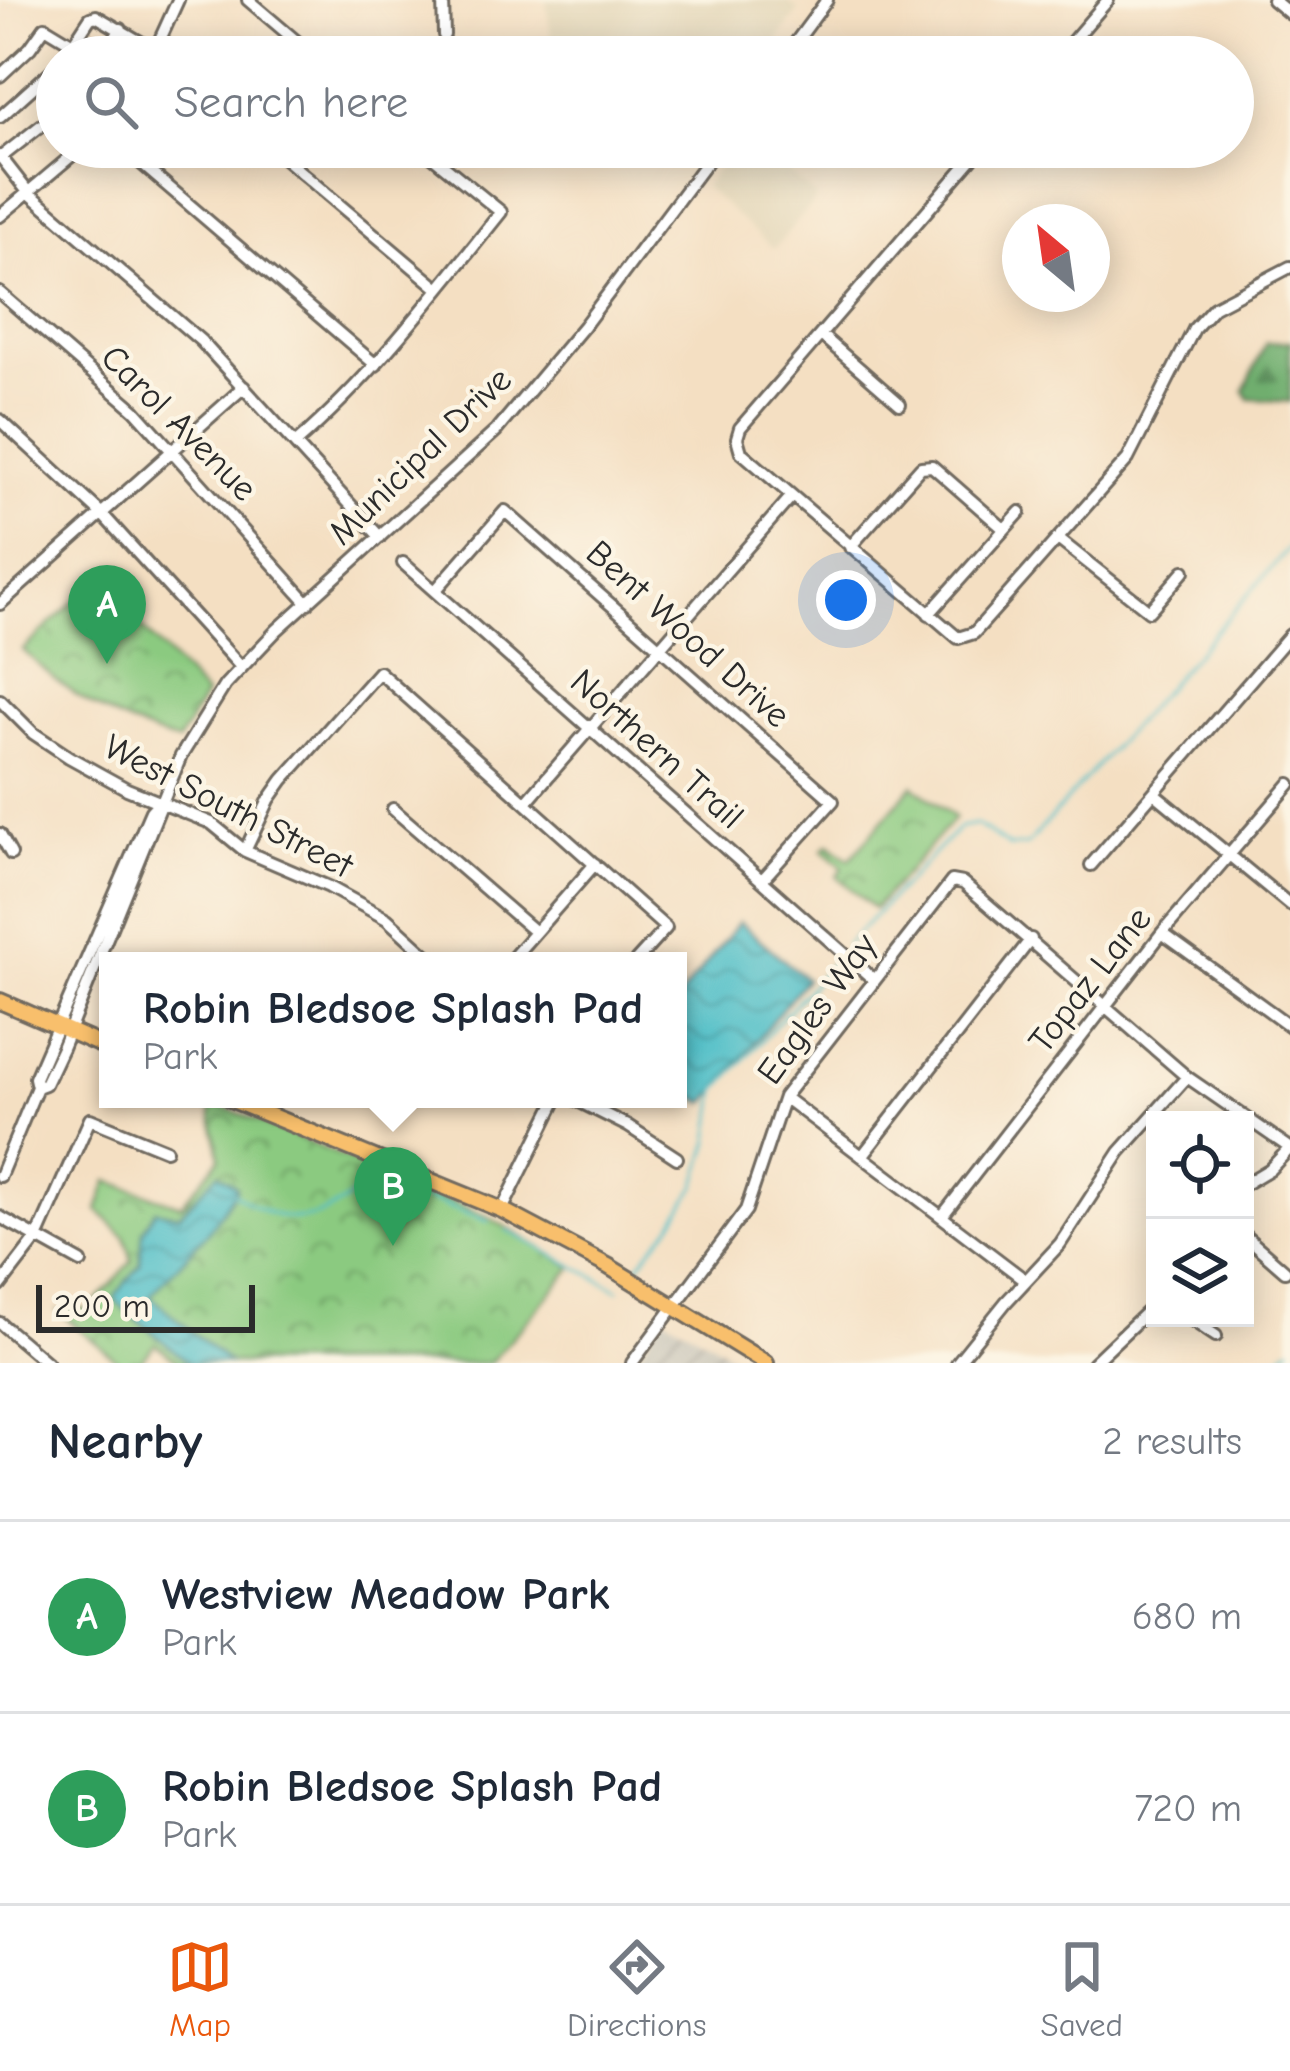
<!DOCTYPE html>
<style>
body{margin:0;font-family:"Comic Neue",sans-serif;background:#f6f6f7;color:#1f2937}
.controls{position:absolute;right:36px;bottom:36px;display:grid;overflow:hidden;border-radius:0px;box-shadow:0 6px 30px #0003}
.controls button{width:108px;height:108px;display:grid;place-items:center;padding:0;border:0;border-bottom:3px solid #e0e1e3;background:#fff;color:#1f2937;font:60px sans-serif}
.compass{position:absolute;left:1002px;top:204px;width:108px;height:108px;border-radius:50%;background:#fff;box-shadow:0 6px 30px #0003;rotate:331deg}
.scale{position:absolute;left:36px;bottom:30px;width:219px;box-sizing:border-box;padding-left:12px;border:6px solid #2b2b2b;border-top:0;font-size:33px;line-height:42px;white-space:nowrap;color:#2b2b2b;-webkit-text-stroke:9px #fcf5e5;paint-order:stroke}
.you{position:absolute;left:846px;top:600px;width:42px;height:42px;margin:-30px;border:9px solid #fff;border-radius:50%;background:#1a73e8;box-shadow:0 0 0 18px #1a73e833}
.badge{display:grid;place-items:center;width:78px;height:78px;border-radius:50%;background:#ea580c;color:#fff;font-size:39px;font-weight:700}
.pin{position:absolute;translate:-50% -99px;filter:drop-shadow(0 3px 6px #0008)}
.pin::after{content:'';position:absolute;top:63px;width:42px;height:36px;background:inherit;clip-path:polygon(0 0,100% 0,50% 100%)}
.popup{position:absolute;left:99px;top:952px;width:588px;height:156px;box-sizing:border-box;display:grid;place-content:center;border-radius:0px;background:#fff;filter:drop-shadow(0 3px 9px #0005);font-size:39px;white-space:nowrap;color:#747a83}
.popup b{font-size:45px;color:#1f2937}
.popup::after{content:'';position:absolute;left:50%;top:100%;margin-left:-24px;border:24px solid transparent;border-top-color:#fff}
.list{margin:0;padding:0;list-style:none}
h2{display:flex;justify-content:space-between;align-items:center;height:156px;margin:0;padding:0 48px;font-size:51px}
h2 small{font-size:39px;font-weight:400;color:#747a83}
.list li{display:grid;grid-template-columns:78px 1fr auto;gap:36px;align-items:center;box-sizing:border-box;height:192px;padding:0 48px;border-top:3px solid #e0e1e3}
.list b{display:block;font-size:45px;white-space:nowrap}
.list p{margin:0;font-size:39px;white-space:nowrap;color:#747a83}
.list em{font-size:39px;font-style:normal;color:#747a83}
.icon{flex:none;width:66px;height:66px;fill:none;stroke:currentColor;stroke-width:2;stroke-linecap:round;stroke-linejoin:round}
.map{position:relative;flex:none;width:1290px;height:1363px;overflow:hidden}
.search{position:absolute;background:#fff;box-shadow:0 6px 30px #0003;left:36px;right:36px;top:36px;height:132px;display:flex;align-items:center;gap:30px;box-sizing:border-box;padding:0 42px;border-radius:66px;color:#747a83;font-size:45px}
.sheet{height:540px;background:#fff}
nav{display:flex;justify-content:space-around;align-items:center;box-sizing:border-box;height:168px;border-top:3px solid #e0e1e3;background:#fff;font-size:33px;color:#747a83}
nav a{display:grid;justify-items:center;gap:6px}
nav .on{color:#ea580c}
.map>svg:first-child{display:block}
.built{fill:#e3d6b7}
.industrial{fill:url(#industrial-furrows)}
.forest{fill:url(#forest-firs);stroke:#4e6c4c;stroke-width:3}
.park{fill:url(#park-crowns);stroke:#5b7a56;stroke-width:3}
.water{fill:url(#water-waves);stroke:#3e757a;stroke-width:3}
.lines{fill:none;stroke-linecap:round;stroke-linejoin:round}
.stream{stroke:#51bfc8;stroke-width:3}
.minor-casing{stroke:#716a60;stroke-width:16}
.major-casing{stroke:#716a60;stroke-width:20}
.minor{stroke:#fff;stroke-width:10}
.major{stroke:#f8bf6c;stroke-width:14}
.labels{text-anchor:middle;stroke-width:9;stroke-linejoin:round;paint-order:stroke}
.street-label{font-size:36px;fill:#2b2b2b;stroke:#fcf5e5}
</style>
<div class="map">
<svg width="1290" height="1363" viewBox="0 0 1290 1363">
<defs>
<pattern id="industrial-furrows" width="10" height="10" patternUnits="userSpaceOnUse" patternTransform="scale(3)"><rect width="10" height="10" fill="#c8c4b8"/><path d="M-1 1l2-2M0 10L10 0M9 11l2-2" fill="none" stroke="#a39f96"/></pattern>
<pattern id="forest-firs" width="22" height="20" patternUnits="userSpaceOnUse" patternTransform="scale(3)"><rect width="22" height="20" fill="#70ae6e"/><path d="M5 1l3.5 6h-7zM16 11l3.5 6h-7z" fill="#5c8e5b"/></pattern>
<pattern id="park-crowns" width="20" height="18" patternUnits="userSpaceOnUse" patternTransform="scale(3)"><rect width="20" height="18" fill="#8bca80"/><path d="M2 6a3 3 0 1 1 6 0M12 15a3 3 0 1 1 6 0" fill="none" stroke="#72a469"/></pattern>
<pattern id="water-waves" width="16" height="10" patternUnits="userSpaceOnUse" patternTransform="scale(3)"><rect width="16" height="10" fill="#51bfc8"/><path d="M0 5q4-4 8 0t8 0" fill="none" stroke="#439ba3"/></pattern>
</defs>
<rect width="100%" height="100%" fill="#fcf5e5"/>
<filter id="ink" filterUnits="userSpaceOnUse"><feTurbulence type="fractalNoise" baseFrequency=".00833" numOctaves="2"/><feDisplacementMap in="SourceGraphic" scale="24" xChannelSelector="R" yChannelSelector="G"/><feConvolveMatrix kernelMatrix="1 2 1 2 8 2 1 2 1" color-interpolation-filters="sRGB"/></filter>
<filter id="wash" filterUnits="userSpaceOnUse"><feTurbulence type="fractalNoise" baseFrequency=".004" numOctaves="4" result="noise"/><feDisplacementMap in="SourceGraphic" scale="48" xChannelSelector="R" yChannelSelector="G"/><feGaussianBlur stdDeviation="2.7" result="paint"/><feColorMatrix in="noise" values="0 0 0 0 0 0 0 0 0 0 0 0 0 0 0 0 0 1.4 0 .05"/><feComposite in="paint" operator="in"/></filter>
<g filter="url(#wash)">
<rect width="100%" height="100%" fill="#f4dfc2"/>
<!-- built -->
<path class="built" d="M546,0H786L799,10L765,57H557L553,53Z
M735,147H761L817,198L774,249L704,187Z"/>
<!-- industrial -->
<path class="industrial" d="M664,1316L707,1340L744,1363H632Z"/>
<!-- forest -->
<path class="forest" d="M1290,341V402L1249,399L1244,391L1266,343Z"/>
<!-- park -->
<path class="park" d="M97,580L205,695L178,742C116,723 68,696 23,650Z
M913,785L955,818L874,909L837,876L843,868L823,850L829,844L849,860Z
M214,1103L489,1217L573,1267L490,1363H179L156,1344L139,1363H120L58,1311L90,1309L132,1261L125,1237L98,1210L108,1181L181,1205L220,1158L211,1111Z"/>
<!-- water -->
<path class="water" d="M739,922L806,979L706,1103L678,1092V999Z
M218,1173L236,1186V1190L208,1232L150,1296L229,1363H189L117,1303L115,1296L140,1265L143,1231L155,1210L179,1215Z"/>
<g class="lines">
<!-- stream -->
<path class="stream" d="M846,945L960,827L976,824L1010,847L1027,845L1290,547
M234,1193C290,1233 323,1224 371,1179L488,1221
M507,1230L619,1290
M636,1268L673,1223L696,1186L710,1141L717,1090L836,958
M1273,1363L1290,1347"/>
</g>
</g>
<g filter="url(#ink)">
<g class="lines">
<!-- minor casing -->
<g class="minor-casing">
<path id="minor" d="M248,0L315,57
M443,0L444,35
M1273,0L1290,14
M103,57L121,29
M152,57L178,0
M785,57L827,0
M1059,57L1108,0
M0,76L30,48L45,27L73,44L90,18L96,16L166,57
M0,117L57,66
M122,147L376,365
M271,147L439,289
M982,147L740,428L737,438L741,452L958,638L974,633L1128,459L1194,329L1214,307L1290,267
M0,156L28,192L201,341L380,537
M0,158L57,113
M0,216L82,147
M0,293L135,410L308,603
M821,335L900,404
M0,420L102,514L241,667
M296,443C374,375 436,293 501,212L421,147
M1058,539L1149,611L1184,571
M850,547L921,467L932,466L1004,529
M403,563L873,979
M435,591L505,511L833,801L762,880
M0,604L244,387
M929,614L1020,512
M0,700L33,733L69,757L127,789L211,823L245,851L329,887L387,919L433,961
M1155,794L1290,905
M526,802L791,497
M393,809L535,932
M0,834L11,854
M245,851L269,800L283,780L379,672L666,928L636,961
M1091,865L1290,635
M1162,933L1290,1026
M510,961L595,864
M37,1087L45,1084L62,1048L181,756L225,685L277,630L496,431L584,326L718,147
M784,1097L1025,1280
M574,1099L628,1126L677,1158
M863,1155L1031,939
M0,1176L37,1087L35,1078L151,811L160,801
M502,1210L557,1099
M943,1215L1162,933L1290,784
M0,1217L81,1262
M1245,1236L1285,1271
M0,1286L37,1238L90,1119L166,1150
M1189,1318L1216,1336
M0,1323L47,1363
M632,1363L746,1210L784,1097L952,881L963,883L1187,1077L1290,1148L1270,1169L1245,1184
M957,1363L1006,1302L1060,1244L1120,1152L1187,1077
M1093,1363L1155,1304"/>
</g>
<!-- major casing -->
<g class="major-casing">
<path id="major" d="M0,1001L108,1048
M230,1099L502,1210L608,1266L766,1363"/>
</g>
<!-- minor -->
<use href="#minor" class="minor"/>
<!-- major -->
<use href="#major" class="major"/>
</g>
</g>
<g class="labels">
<!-- street labels -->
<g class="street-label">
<text transform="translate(180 422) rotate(45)" y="13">Carol Avenue</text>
<text transform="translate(419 455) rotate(-44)" y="13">Municipal Drive</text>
<text transform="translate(689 633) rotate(42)" y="13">Bent Wood Drive</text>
<text transform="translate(658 748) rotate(42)" y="13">Northern Trail</text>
<text transform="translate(229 805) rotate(27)" y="13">West South Street</text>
<text transform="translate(1089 979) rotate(-52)" y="13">Topaz Lane</text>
<text transform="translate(816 1008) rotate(-54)" y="13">Eagles Way</text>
</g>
</g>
</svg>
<div class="controls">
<button><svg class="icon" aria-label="locate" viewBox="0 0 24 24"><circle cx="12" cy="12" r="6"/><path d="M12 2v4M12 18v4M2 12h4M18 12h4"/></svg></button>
<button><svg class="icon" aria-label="layers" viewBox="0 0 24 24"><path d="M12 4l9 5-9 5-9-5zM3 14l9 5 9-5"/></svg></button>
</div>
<svg class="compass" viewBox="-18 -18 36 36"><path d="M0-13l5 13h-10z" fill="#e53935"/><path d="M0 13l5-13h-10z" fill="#747a83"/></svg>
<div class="scale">200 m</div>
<div class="you"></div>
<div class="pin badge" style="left:107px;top:664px;background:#2e9e5b">A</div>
<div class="pin badge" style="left:393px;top:1246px;background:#2e9e5b">B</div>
<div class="popup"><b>Robin Bledsoe Splash Pad</b>Park</div>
<div class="search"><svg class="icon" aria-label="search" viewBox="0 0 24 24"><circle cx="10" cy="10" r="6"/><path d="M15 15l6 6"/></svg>Search here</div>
</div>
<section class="sheet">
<h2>Nearby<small>2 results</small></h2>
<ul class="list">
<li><span class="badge" style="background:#2e9e5b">A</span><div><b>Westview Meadow Park</b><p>Park</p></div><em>680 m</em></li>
<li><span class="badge" style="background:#2e9e5b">B</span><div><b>Robin Bledsoe Splash Pad</b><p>Park</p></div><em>720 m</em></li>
</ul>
</section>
<nav>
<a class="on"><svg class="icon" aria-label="map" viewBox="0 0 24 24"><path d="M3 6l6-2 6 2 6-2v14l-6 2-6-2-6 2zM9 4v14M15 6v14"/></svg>Map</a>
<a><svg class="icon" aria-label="directions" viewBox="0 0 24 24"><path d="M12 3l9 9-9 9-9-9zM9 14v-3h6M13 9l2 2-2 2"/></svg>Directions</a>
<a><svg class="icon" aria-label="saved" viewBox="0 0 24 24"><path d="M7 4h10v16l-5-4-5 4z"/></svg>Saved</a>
</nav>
